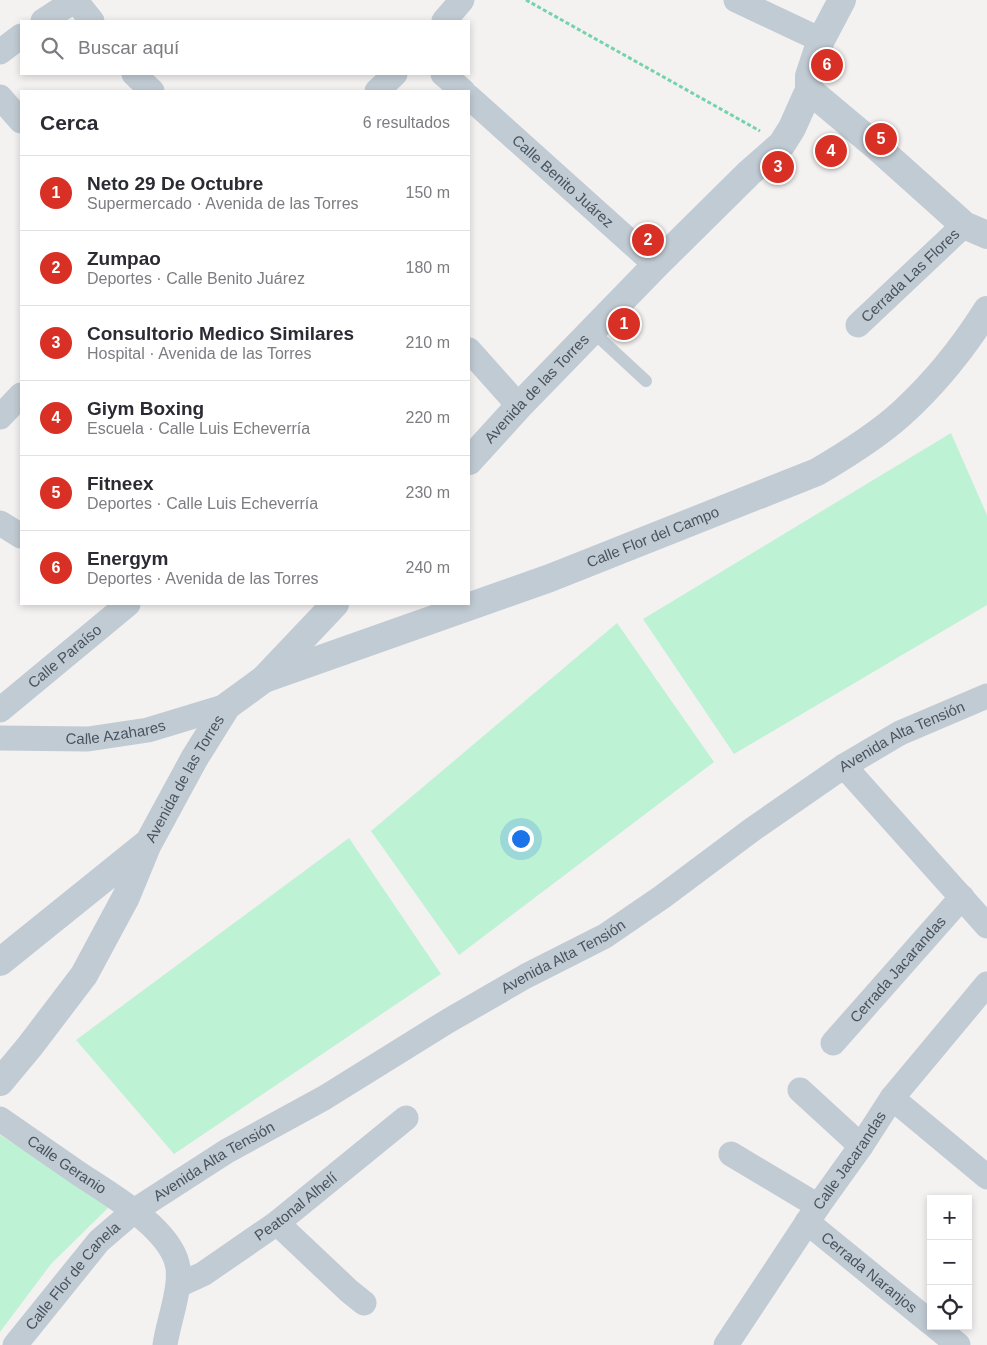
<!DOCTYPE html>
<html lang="es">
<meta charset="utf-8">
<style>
body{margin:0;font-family:Helvetica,sans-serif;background:#f7f7f7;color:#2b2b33}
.controls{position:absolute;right:15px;bottom:15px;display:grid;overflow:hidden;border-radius:0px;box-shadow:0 2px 8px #0003}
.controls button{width:45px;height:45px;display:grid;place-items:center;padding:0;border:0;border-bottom:1px solid #e1e1e2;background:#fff;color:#2b2b33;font:25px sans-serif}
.you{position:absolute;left:520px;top:838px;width:18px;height:18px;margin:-12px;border:4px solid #fff;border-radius:50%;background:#1a73e8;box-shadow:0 0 0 8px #1a73e833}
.badge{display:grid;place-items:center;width:32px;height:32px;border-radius:50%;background:#d93025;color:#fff;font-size:16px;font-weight:700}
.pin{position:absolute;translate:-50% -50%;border:2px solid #fff;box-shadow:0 1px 5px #0006}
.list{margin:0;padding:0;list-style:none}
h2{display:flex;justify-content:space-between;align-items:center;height:65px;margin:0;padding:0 20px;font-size:21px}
h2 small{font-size:16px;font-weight:400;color:#7c7c81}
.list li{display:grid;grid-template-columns:32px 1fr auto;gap:15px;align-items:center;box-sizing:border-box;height:75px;padding:0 20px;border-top:1px solid #e1e1e2}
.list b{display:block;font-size:19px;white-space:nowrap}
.list p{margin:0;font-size:16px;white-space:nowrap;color:#7c7c81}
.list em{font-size:16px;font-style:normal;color:#7c7c81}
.icon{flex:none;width:28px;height:28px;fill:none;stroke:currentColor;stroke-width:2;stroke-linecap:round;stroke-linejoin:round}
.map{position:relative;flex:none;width:987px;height:1345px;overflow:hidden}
.search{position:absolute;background:#fff;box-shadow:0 2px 8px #0003;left:20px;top:20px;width:450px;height:55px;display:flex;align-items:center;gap:12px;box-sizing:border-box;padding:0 18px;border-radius:0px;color:#7c7c81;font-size:19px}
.panel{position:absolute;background:#fff;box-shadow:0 2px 8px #0003;left:20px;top:90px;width:450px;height:515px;border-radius:0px}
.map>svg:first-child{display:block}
.green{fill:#bef2d5}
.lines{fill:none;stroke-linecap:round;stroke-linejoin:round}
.path{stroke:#74d3a9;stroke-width:3;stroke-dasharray:4 2.5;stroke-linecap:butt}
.service{stroke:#c1cbd3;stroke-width:12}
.minor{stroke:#c1cbd3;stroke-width:25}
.tertiary{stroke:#c1cbd3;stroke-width:28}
.labels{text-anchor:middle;stroke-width:4;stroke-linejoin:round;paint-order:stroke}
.street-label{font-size:15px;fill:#485360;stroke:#fff}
</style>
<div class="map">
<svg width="987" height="1345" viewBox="0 0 987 1345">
<rect width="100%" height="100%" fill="#f4f1f1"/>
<!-- green -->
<path class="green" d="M951,433L987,515V605L734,754L643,619Z
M617,623L714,762L459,955L371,831Z
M349,838L441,974L174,1154L76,1040Z
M0,1135L110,1206L51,1264L0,1332Z"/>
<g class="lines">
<!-- path -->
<path class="path" d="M526,0L760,131"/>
<!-- service -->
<path class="service" d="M592,331L646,381"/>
<!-- minor -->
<g class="minor">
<path d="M75,0L92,21"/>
<path d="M736,0L821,40"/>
<path d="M43,21L75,0"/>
<path d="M444,21L462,0"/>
<path d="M0,52L21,36"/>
<path d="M134,74L152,91"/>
<path d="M443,74L463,91"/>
<path d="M377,91L395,74"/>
<path d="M0,97L21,121"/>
<path id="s1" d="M469,97L656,265"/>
<path id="s2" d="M858,325L964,225"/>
<path d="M469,350L519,406"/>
<path d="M0,417L21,395"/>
<path d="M0,523L21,536"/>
<path id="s3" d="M0,710L128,604"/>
<path id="s4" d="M0,738L88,739L148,730L227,706"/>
<path d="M844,766L987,926"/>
<path id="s5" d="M833,1043L962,897"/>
<path d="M800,1090L861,1146"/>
<path d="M892,1098L987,1177"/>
<path id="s6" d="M0,1119C26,1137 52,1155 78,1173C109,1194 167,1226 177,1263C183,1285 168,1322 165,1345"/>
<path d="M731,1154L818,1206"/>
<path id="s7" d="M807,1222L931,1323"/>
<path d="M277,1223L349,1291L364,1303"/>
<path id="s8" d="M179,1285L203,1274L277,1223L406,1118"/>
<path d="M935,1326L958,1345"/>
<path id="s9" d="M15,1345L99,1241L134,1211L227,1151L324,1098L448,1021L526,976L605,936L662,897L753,829L844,766L900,733L987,696"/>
<path id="s10" d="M726,1345L818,1206L861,1146L892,1098L987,984"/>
</g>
<!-- tertiary -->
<g class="tertiary">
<path d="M809,90L877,147L964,225L987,235"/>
<path id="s11" d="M469,461L519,406L656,265L749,173L782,144L792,128L809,90V76L821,40L842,0"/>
<path id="s12" d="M264,679L550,578L817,472C846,455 877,436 902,413C935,383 963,348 987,310"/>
<path id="s13" d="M0,962L149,842L194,759L227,706L264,679L335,604"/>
<path d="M0,1082L30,1046L84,975L126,897L147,846"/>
</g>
</g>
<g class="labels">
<!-- street labels -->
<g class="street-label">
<text dy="5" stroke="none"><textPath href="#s1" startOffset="126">Calle Benito Juárez</textPath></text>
<text dy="5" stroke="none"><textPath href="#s2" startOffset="72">Cerrada Las Flores</textPath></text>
<text dy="5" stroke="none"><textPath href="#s11" startOffset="99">Avenida de las Torres</textPath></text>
<text dy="5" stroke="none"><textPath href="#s12" startOffset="414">Calle Flor del Campo</textPath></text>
<text dy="5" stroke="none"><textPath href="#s3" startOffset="84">Calle Paraíso</textPath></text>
<text dy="5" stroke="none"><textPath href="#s4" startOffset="116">Calle Azahares</textPath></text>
<text dy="5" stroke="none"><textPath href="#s9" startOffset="1084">Avenida Alta Tensión</textPath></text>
<text dy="5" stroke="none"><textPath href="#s13" startOffset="264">Avenida de las Torres</textPath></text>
<text dy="5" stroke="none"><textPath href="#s9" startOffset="679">Avenida Alta Tensión</textPath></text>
<text dy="5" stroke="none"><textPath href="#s5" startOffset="98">Cerrada Jacarandas</textPath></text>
<text dy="5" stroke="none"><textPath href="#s10" startOffset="222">Calle Jacarandas</textPath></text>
<text dy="5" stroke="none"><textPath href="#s9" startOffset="274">Avenida Alta Tensión</textPath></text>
<text dy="5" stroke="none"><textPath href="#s6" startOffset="81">Calle Geranio</textPath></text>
<text dy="5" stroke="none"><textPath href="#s8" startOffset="141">Peatonal Alhelí</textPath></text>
<text dy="5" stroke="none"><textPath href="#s7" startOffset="80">Cerrada Naranjos</textPath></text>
<text dy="5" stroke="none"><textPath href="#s9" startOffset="90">Calle Flor de Canela</textPath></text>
</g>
</g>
</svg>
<div class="controls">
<button>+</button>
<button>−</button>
<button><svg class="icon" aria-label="locate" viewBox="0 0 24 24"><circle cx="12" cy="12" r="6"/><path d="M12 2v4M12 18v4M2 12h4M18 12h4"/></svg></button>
</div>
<div class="you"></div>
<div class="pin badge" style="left:624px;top:324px">1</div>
<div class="pin badge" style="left:648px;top:240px">2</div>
<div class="pin badge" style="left:778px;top:167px">3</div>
<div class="pin badge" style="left:831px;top:151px">4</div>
<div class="pin badge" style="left:881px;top:139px">5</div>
<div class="pin badge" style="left:827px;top:65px">6</div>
<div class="search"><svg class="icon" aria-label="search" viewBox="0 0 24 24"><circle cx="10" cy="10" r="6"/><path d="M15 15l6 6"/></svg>Buscar aquí</div>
<section class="panel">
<h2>Cerca<small>6 resultados</small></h2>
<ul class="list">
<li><span class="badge">1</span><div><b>Neto 29 De Octubre</b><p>Supermercado · Avenida de las Torres</p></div><em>150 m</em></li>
<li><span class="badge">2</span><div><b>Zumpao</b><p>Deportes · Calle Benito Juárez</p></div><em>180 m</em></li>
<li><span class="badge">3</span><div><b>Consultorio Medico Similares</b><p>Hospital · Avenida de las Torres</p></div><em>210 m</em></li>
<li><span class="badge">4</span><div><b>Giym Boxing</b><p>Escuela · Calle Luis Echeverría</p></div><em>220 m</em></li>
<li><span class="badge">5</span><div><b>Fitneex</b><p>Deportes · Calle Luis Echeverría</p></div><em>230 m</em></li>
<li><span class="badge">6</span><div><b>Energym</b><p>Deportes · Avenida de las Torres</p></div><em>240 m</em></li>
</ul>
</section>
</div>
